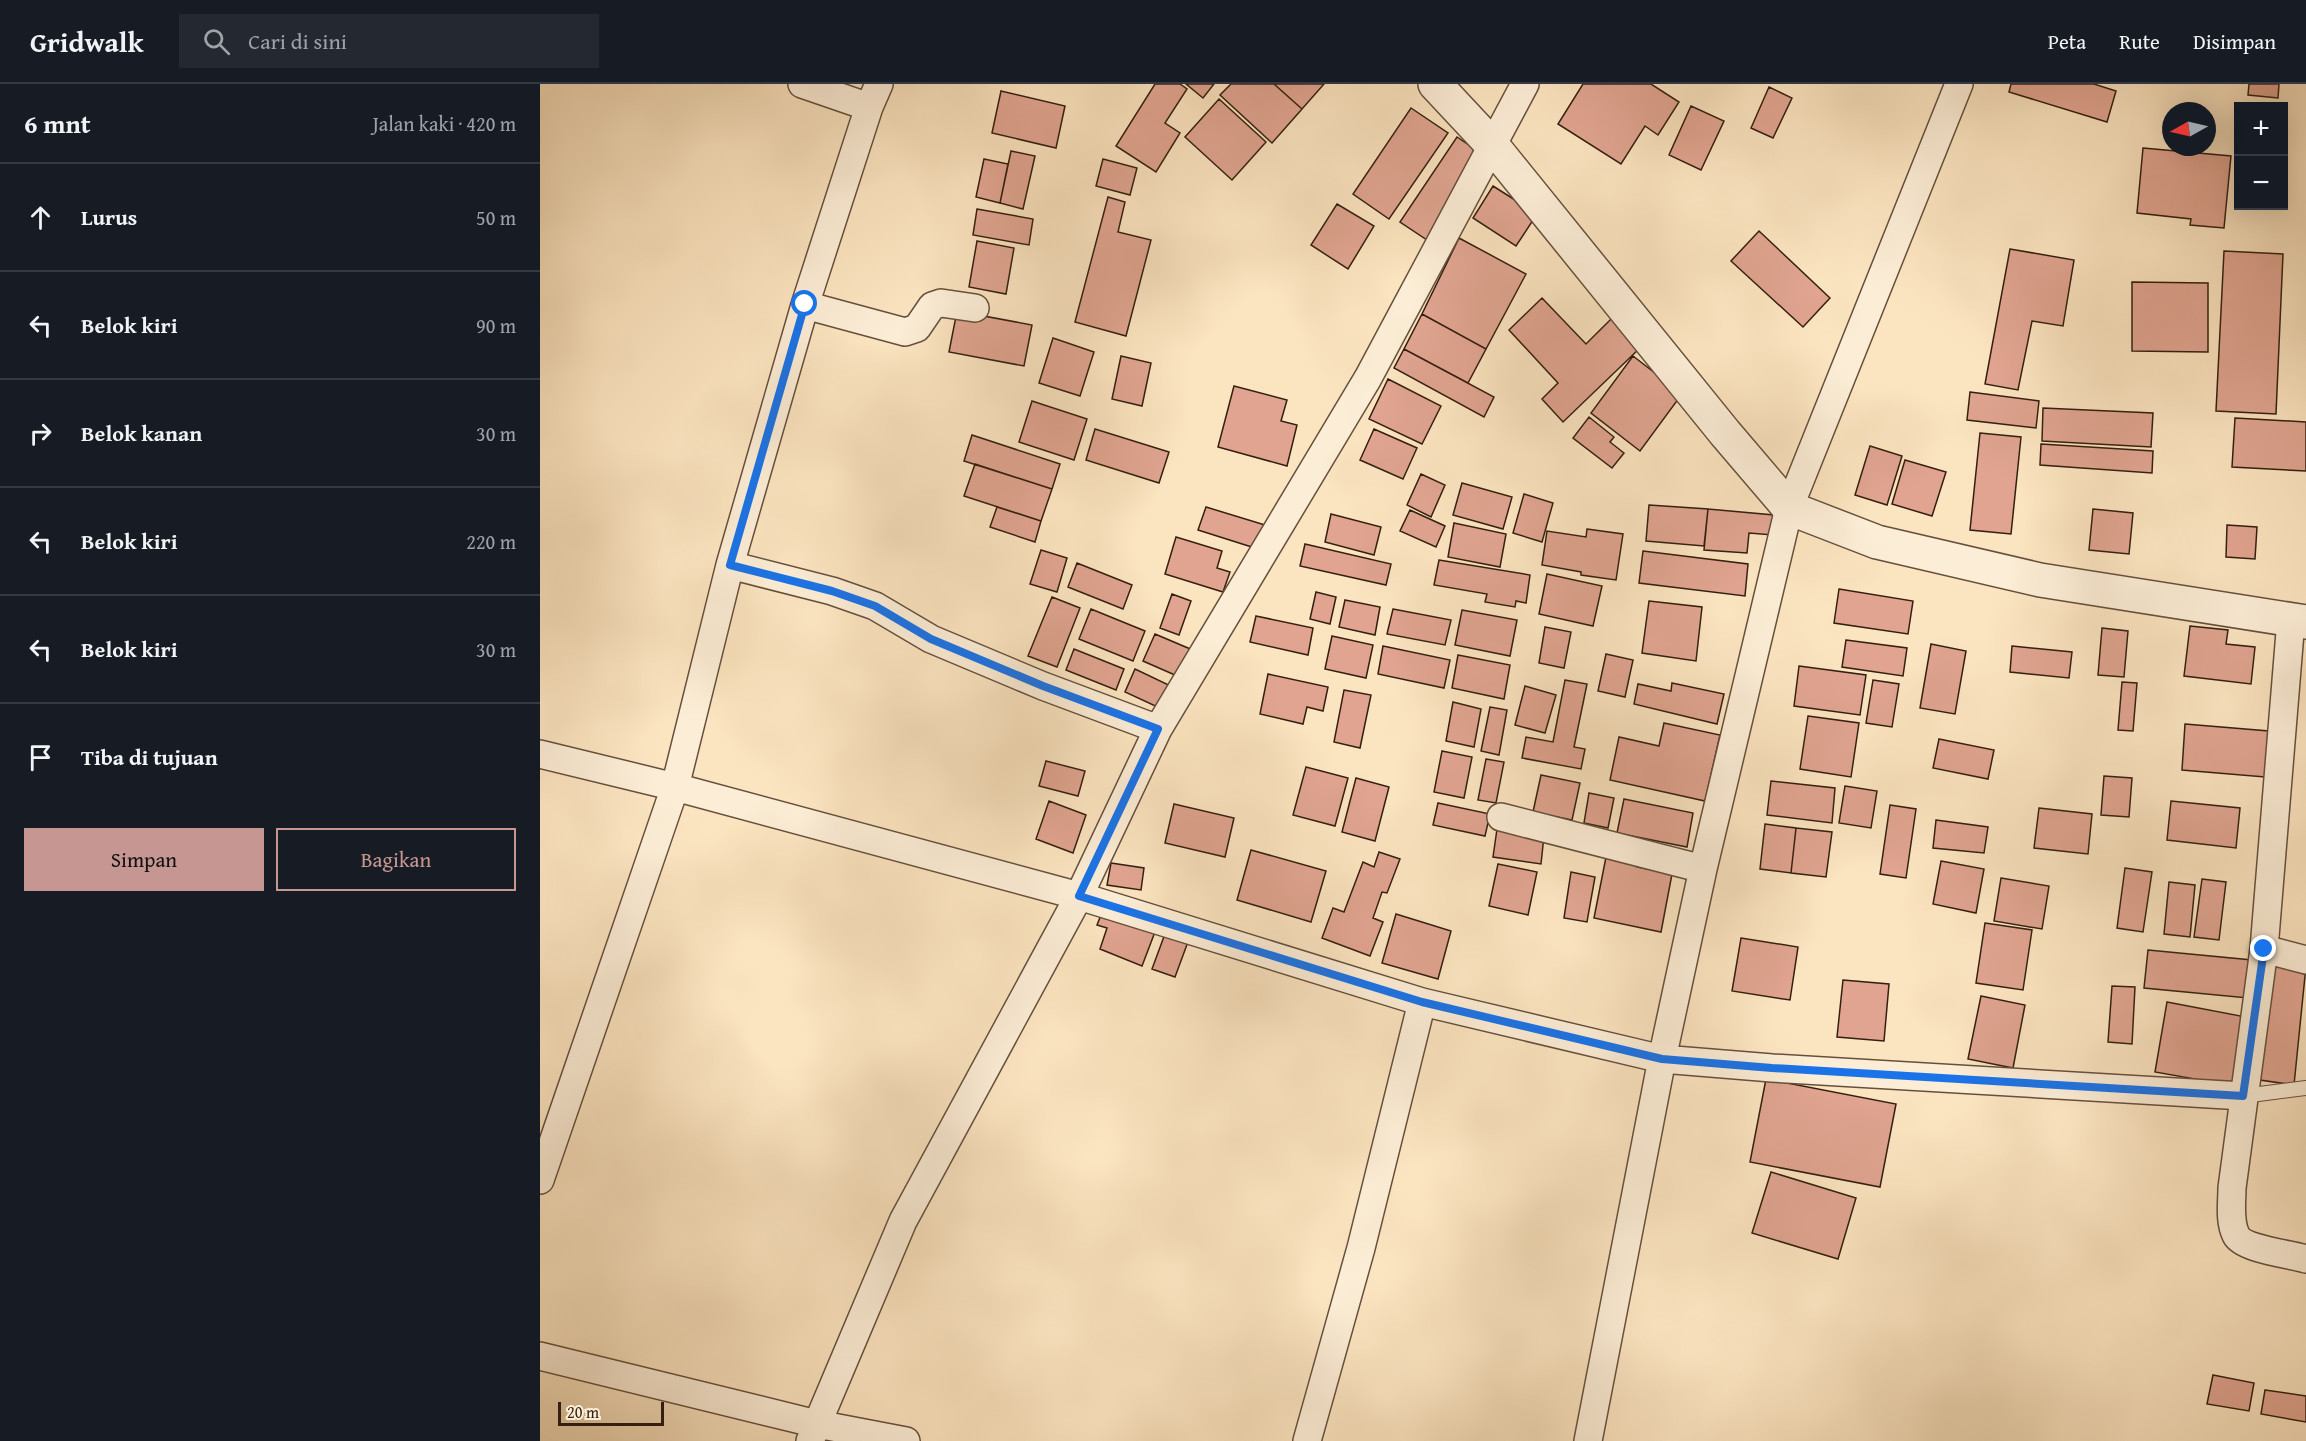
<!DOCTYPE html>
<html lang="id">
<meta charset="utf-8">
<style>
body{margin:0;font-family:"Gentium Book Plus",serif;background:#242831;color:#f1f3f6}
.controls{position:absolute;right:18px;top:18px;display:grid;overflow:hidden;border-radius:0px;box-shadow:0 6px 24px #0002}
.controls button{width:54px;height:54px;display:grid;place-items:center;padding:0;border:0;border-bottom:2px solid #363941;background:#171b24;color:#f1f3f6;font:30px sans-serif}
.compass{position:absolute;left:1622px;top:18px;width:54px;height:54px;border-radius:50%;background:#171b24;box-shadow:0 6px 24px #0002;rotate:262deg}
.scale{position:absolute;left:18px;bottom:15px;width:106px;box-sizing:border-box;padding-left:6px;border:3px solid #341f10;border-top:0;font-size:16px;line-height:21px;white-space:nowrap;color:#341f10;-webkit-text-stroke:4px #fcedd6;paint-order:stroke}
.stop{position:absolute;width:18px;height:18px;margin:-14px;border:4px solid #1a73e8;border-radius:50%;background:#fff}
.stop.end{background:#1a73e8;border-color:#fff;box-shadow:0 2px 6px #0008}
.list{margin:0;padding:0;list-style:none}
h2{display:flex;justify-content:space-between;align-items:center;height:78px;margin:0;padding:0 24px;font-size:26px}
h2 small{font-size:20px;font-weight:400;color:#9ea1a6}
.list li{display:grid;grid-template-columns:39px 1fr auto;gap:18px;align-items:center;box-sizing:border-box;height:108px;padding:0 24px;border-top:2px solid #363941}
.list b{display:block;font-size:22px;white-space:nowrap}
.list em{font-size:20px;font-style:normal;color:#9ea1a6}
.actions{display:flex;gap:12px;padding:18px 24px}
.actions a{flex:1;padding:14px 0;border:2px solid #c59692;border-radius:0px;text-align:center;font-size:21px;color:#c59692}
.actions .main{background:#c59692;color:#111}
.icon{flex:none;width:33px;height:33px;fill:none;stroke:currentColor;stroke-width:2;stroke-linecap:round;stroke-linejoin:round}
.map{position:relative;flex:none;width:1766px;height:1357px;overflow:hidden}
header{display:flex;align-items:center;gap:36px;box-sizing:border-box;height:84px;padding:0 30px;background:#171b24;border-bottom:2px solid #363941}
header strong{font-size:28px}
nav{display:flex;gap:33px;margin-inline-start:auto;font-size:21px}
.search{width:420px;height:54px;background:#242831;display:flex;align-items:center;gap:15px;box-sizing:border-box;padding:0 21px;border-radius:0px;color:#9ea1a6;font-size:22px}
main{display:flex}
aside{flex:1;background:#171b24}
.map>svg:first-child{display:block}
.building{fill:#e0a490;stroke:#341f10;stroke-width:1.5}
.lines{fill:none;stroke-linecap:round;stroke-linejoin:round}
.service-casing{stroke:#66503c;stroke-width:16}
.minor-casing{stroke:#66503c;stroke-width:30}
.tertiary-casing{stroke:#66503c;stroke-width:36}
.service{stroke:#fcedd6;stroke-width:14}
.minor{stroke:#fcedd6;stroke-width:27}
.tertiary{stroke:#fcedd6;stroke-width:33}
.route{stroke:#1a73e8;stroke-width:8}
</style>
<header>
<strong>Gridwalk</strong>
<div class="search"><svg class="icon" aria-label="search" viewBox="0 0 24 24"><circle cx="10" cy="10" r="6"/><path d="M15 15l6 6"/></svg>Cari di sini</div>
<nav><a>Peta</a><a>Rute</a><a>Disimpan</a></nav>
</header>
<main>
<aside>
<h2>6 mnt<small>Jalan kaki · 420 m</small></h2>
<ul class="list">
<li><svg class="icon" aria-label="ahead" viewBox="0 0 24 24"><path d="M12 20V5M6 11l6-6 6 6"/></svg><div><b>Lurus</b></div><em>50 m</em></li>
<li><svg class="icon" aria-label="left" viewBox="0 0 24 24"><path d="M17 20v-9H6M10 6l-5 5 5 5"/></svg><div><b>Belok kiri</b></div><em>90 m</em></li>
<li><svg class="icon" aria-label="right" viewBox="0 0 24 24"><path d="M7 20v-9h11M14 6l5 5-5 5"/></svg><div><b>Belok kanan</b></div><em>30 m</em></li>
<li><svg class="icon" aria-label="left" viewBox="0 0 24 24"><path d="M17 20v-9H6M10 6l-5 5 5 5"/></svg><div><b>Belok kiri</b></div><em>220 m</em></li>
<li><svg class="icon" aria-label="left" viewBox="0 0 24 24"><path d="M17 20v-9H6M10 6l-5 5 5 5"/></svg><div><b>Belok kiri</b></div><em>30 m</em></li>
<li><svg class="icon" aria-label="arrive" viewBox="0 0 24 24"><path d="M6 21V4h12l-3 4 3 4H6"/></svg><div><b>Tiba di tujuan</b></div></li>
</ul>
<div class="actions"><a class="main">Simpan</a><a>Bagikan</a></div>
</aside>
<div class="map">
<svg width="1766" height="1357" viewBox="0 0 1766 1357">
<rect width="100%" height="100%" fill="#fbe4c0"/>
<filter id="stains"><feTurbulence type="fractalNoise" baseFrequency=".00333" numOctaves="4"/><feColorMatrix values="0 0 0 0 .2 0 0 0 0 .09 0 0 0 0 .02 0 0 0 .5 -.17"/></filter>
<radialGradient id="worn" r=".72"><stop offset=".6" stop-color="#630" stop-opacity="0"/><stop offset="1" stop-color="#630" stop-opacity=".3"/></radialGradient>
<!-- building -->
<path class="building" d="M615,0H640L647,5L625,39L640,49L616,88L576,62Z
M646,0H674L663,14Z
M691,0H734L762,25L732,59L680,11Z
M734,0H784L762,25Z
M1043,0H1111L1139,18L1118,51L1105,42L1081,80L1018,40Z
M1471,0H1554L1576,7L1567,38L1469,8Z
M1709,0H1739L1738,14L1708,11Z
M1229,3L1252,14L1233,54L1211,44Z
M461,7L525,22L516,64L452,49Z
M679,15L726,58L692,96L645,53Z
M1151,22L1184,37L1161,86L1129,71Z
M871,24L908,49L849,135L813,110Z
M917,53L945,72L887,156L860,138Z
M1603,64L1691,72L1684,144L1650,141L1651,135L1597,129Z
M471,67L495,72L483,125L460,119Z
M444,75L468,80L460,119L436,113Z
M563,75L597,84L590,111L556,102Z
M953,102L997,130L976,162L933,134Z
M568,113L585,118L578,148L611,156L586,252L535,238Z
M797,120L834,142L808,185L771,161Z
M437,125L493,135L489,161L433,151Z
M1219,147L1290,214L1263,243L1191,177Z
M919,154L986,190L946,265L882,230Z
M437,157L474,164L466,210L429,203Z
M1470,165L1534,176L1523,242L1492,237L1478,306L1445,300Z
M1684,167L1743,170L1736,330L1676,327Z
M1592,198L1668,199V268L1592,267Z
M1002,214L1046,260L1073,233L1101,263L1023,338L1002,315L1018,299L969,246Z
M417,227L492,241L484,282L409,268Z
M882,230L946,265L928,299L864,265Z
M513,254L554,268L540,312L499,299Z
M864,265L954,313L944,333L854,284Z
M581,272L611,279L602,322L572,315Z
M1093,272L1142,310L1100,367L1051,329Z
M848,295L901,322L882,360L829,335Z
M694,302L747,316L741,337L757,341L747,382L678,363Z
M1430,308L1499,317L1496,344L1427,336Z
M492,317L547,335L534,376L479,358Z
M1503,324L1613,329L1611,363L1502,357Z
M1049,333L1074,353L1070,358L1084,369L1072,384L1033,354Z
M1695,334L1766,338V387L1692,383Z
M555,345L629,368L619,399L546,376Z
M834,345L877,364L863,395L820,376Z
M1440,349L1481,353L1471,450L1430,446Z
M432,351L520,380L512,405L424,377Z
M1501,360L1613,367L1612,389L1500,381Z
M1330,362L1362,372L1347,421L1315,411Z
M1365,376L1406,388L1392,432L1352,420Z
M435,380L512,405L501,437L424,412Z
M881,390L905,401L891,433L867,421Z
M922,399L972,413L963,445L913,431Z
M984,410L1013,419L1002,458L973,449Z
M1109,421L1168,425L1164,462L1106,457Z
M457,423L501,437L495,458L450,443Z
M666,423L725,441L718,465L658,446Z
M1168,425L1234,431L1233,451L1209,449L1207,469L1164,466Z
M1553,425L1593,429L1589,470L1549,466Z
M870,426L905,442L896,463L860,447Z
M791,430L841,443L834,471L785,458Z
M914,439L966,450L960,483L908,473Z
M1687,441L1717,443L1715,475L1686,473Z
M1047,445L1083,450L1076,496L1041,491V488L1002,481L1007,447L1046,453Z
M636,453L682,467L677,484L690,488L683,508L625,490Z
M765,460L851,480L846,501L760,482Z
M501,466L527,474L517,508L490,500Z
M1103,467L1208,480L1205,512L1099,499Z
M899,476L990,491L986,519L976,517L975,523L945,518L947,510L894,501Z
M537,479L592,501L583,525L528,503Z
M1007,490L1062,502L1053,542L999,530Z
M1299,505L1373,517L1368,550L1294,539Z
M776,508L796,513L790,540L770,535Z
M632,510L651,517L639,551L620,544Z
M512,513L540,524L517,583L488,572Z
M805,516L840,523L835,551L799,543Z
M1109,517L1162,523L1156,577L1102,569Z
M551,525L605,547L593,577L539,555Z
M853,525L911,536L905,561L847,550Z
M922,526L977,536L970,572L915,561Z
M716,532L773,544L768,571L710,558Z
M1650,542L1688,546L1686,560L1715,563L1711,600L1644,592Z
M1005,543L1031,548L1024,584L999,579Z
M1562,544L1588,547L1584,593L1558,591Z
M615,550L655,567L644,595L603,577Z
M792,552L833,561L826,594L785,585Z
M1306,556L1367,564L1363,592L1302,583Z
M1391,560L1426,567L1415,630L1380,624Z
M843,562L910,576L904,604L838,590Z
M1472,562L1532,568L1529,594L1470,588Z
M534,565L584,585L576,606L526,586Z
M1066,570L1093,576L1085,613L1058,607Z
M918,571L970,581L964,615L912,604Z
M1259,582L1326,591L1320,631L1254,622Z
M595,585L635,604L624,626L585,608Z
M728,590L788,603L783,627L767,623L763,640L720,630Z
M1025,596L1047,600L1034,663L1045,665L1041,685L982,674L986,653L1013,658Z
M1333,596L1359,600L1352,643L1326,639Z
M1582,598L1597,599L1593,647L1578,646Z
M1132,599L1184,610L1177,640L1094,620L1098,600L1131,607Z
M985,602L1016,611L1005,649L975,641Z
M804,606L831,611L820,664L794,658Z
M913,618L941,625L934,663L906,657Z
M950,623L967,626L959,671L941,667Z
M1268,632L1319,639L1311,693L1260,685Z
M1124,639L1180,651L1165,717L1070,696L1079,653L1119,662Z
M1645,640L1729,647L1725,693L1642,686Z
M1399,655L1454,666L1448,695L1393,684Z
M902,667L932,673L924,714L894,708Z
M946,675L964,678L956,719L938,716Z
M506,677L545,687L538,712L499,702Z
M766,683L808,694L795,742L753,731Z
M1001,691L1040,699L1032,736L993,728Z
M1564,692L1592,694L1589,733L1561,731Z
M816,694L849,703L835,757L802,748Z
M1231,697L1295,704L1292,739L1227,731Z
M1305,702L1337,707L1331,744L1299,739Z
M1049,709L1074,714L1068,744L1044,739Z
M1084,715L1153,729L1147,763L1077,749Z
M509,717L546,731L533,769L496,755Z
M1631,717L1700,724L1696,764L1627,756Z
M898,719L950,730L945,752L893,741Z
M634,720L694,734L685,773L625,759Z
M1350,721L1376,725L1366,794L1340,790Z
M1499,724L1552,730L1548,770L1494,764Z
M1396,736L1448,743L1444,769L1393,764Z
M1225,740L1256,744L1251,789L1220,785Z
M1256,744L1292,748L1286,793L1251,789Z
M957,745L1004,752L1001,780L953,773Z
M711,766L786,787L771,838L697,816Z
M839,768L860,775L847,809L842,808L833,834L843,838L830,872L782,854L793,824L804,828L823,778L834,783Z
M1067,768L1098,775L1097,783L1132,790L1121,848L1054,834Z
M1401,777L1444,785L1436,829L1393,820Z
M571,779L604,784L601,806L567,801Z
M958,780L997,788L988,831L949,822Z
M1585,784L1612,788L1603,848L1577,844Z
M1031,788L1055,793L1047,838L1024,834Z
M1461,794L1509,802L1502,845L1454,837Z
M1662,795L1686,798L1679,856L1654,853Z
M1629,798L1655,801L1650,853L1624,850Z
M565,821L618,840L602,882L560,865L567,844L557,841Z
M856,830L911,847L898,895L842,879Z
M629,839L652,847L635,893L612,885Z
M1445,839L1492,846L1483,906L1436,899Z
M1201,854L1258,863L1250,916L1192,907Z
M1608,866L1712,876L1708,914L1604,904Z
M1735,878L1766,882L1754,1001L1720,996Z
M1303,896L1349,900L1344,957L1297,953Z
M1572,902L1595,903L1592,960L1568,958Z
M1441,912L1485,921L1473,984L1428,975Z
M1627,918L1706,933L1694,1002L1615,988Z
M1226,995L1356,1020L1340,1103L1210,1078Z
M1231,1088L1316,1114L1298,1175L1212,1149Z
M1673,1291L1714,1299L1709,1327L1667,1320Z
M1725,1306L1766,1312V1338L1721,1330Z"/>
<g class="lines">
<!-- service casing -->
<g class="service-casing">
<path id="service" d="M1703,1012L1766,1004"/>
</g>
<!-- minor casing -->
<g class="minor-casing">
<path id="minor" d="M329,23L339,0
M265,221L365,248L377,244L392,222L401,219L435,224
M190,481L292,507L335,522L391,555L503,602L618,645
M1751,536L1724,865L1692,1104C1692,1118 1689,1137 1696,1151C1703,1165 1750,1170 1766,1175
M0,670L135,703L539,812L882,918L1122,975L1232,984L1703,1012
M961,733L1163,785
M1724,865L1766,876
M0,1096L135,703L190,481L265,221L329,23L262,0
M0,1272L277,1340L366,1357
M270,1357L363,1137L539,812L618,645L828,294L985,0
M767,1357L821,1164L882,918
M1048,1357L1122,975L1163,785L1249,424L1419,0"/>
</g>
<!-- tertiary casing -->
<g class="tertiary-casing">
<path id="tertiary" d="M895,0L952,61L1185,349L1249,424L1337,458L1500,496L1766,538"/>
</g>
<!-- service -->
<use href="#service" class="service"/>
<!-- minor -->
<use href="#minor" class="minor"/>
<!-- tertiary -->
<use href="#tertiary" class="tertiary"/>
</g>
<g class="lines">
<!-- route -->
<path class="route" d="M265,220L190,481L292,507L335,522L391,555L503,602L618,645L539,812L882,918L1122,975L1232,984L1703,1012L1724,865"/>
</g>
<rect width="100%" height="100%" filter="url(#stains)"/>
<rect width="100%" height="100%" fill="url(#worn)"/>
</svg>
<div class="controls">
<button>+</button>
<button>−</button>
</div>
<svg class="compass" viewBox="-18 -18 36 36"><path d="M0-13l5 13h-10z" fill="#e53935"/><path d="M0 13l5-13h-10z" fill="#9ea1a6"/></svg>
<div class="scale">20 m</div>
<div class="stop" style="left:265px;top:220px"></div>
<div class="stop end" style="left:1724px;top:865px"></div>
</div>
</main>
